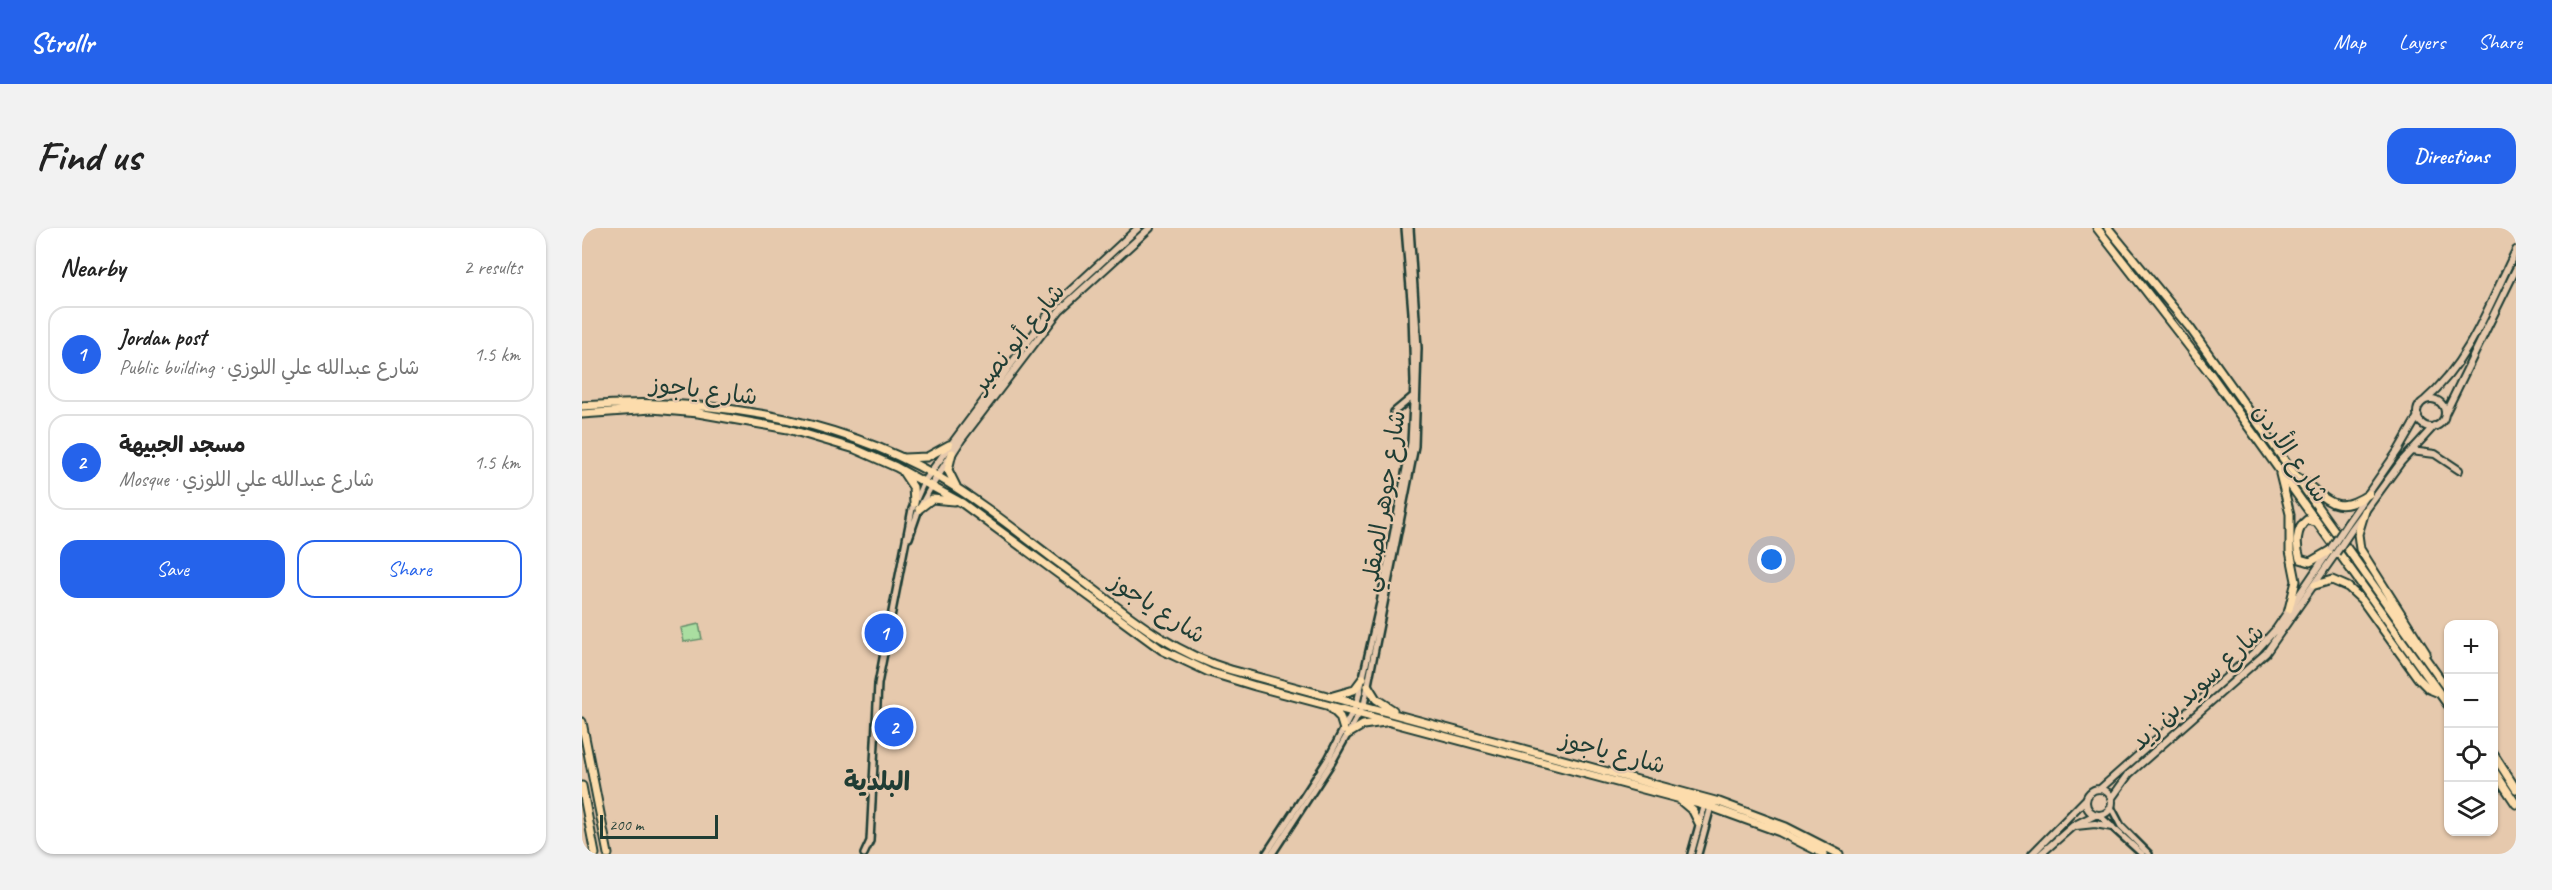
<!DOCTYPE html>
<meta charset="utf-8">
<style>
body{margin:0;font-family:Caveat,"Playpen Sans Arabic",sans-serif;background:#f2f2f2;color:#222}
.controls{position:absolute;right:18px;bottom:18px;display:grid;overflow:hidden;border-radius:12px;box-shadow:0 2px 4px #0004}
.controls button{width:54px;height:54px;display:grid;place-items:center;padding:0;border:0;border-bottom:2px solid #e0e0e0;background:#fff;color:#222;font:30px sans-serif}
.scale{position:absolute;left:18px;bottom:15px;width:118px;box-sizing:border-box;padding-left:6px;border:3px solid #1f3d34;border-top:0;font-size:16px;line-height:21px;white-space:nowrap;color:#1f3d34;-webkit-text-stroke:4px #e6c9ad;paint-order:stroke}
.you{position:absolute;left:1190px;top:332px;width:21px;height:21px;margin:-15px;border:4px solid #fff;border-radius:50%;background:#1a73e8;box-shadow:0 0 0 9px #1a73e833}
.badge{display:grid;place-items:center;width:39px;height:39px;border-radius:50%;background:#2563eb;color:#fff;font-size:20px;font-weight:700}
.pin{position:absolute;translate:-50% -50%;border:3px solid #fff;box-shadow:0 2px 6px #0006}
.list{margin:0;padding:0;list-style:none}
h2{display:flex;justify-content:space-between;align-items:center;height:78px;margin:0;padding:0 24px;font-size:26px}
h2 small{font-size:20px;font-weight:400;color:#767676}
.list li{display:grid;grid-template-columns:39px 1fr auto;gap:18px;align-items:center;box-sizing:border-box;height:96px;margin:0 12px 12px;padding:0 12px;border:2px solid #e0e0e0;border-radius:18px}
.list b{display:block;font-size:22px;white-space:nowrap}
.list p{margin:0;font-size:20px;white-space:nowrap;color:#767676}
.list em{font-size:20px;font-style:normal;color:#767676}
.actions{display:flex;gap:12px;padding:18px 24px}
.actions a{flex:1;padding:14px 0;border:2px solid #2563eb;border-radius:18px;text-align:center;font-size:21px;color:#2563eb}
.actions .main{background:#2563eb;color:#fff}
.icon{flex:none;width:33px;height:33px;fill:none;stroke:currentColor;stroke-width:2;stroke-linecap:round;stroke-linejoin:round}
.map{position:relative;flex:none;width:1934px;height:626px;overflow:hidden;border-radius:18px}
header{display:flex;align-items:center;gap:36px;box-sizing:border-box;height:84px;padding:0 30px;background:#2563eb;color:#fff}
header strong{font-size:28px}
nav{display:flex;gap:33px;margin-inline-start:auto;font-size:21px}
.intro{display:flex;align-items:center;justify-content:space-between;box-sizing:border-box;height:144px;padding:0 36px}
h1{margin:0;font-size:42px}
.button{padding:15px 27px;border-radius:18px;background:#2563eb;color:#fff;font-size:21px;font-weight:700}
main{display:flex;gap:36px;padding:0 36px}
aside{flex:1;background:#fff;border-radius:18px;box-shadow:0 2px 4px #0004}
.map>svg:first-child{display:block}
.green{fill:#aadea1;stroke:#648e6a;stroke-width:1.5}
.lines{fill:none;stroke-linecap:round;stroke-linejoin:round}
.tertiary-casing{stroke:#1f3d34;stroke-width:10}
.secondary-casing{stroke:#1f3d34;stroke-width:10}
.primary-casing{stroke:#1f3d34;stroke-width:11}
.trunk-casing{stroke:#1f3d34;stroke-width:11}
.tertiary{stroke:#e6c9ad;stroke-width:5}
.secondary{stroke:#e6c9ad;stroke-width:6}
.primary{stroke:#fcdcac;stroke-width:7}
.trunk{stroke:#fcdcac;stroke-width:7}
.secondary-bridge-casing{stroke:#1f3d34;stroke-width:10;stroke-linecap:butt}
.secondary-bridge{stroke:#e6c9ad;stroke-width:6}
.labels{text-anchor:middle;stroke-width:5;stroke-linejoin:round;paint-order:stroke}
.street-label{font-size:24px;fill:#1f3d34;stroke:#e6c9ad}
.neighbourhood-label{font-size:26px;font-weight:bold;fill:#1f3d34;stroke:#e6c9ad}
</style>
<header>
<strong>Strollr</strong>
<nav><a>Map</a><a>Layers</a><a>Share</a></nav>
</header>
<div class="intro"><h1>Find us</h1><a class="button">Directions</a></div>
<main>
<aside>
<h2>Nearby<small>2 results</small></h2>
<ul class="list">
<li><span class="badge">1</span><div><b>Jordan post</b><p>Public building · شارع عبدالله علي اللوزي</p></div><em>1.5 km</em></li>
<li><span class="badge">2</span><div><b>مسجد الجبيهة</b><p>Mosque · شارع عبدالله علي اللوزي</p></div><em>1.5 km</em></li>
</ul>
<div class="actions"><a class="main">Save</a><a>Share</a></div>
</aside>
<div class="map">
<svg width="1934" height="626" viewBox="0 0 1934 626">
<rect width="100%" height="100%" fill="#e6c9ad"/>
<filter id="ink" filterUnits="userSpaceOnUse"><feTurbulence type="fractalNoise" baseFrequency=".0167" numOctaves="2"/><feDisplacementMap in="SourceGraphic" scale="12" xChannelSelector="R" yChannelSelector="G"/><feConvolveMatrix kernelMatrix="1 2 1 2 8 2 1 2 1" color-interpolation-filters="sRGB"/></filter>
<g filter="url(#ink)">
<!-- green -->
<path class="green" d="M117,396L120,411L102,414L99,400Z"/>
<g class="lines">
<!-- tertiary casing -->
<g class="tertiary-casing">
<path id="tertiary" d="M812,184L830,169
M327,310L337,281L350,257
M1529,579L1539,598L1567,626
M1517,587L1560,626
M282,626L288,613L296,456L330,281L342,253
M684,626L746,531L775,475L798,375L829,215L832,154L830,84L823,0
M690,626L750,534L782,477L833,218L836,120L828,0
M1109,626L1123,576
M1116,626L1130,575"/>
</g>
<!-- secondary casing -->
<g class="secondary-casing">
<path id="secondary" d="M1835 185a14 14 0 1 1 28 0a14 14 0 1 1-28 0Z
M1843,172C1888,133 1908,74 1934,22
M1863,186L1934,41
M1829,223L1853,226L1877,242
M342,253L473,77L556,0
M350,257L379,212L478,82L568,0
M1765,296L1817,221L1836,188
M1770,301L1819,234L1852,198
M1518,561L1674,423L1694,401L1747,323
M1504 574a13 13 0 1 1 26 0a13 13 0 1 1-26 0Z
M1529,571L1547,546L1684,425L1754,325
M1494,598L1513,596L1530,599
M1450,626L1504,571
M1459,626L1491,598L1513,587"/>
</g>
<!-- primary casing -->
<g class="primary-casing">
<path id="primary" d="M0,178C119,168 250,188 355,248C398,273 437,305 477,335C532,375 582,423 649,442L1137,574L1204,599L1257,626
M0,186L70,181L116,185L206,201L273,221L314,239L380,275L580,422L627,444L673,458L1129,579L1198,604L1242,626
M370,225L366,242L374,258
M322,230L345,229L367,217
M321,244L331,259L332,275
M337,281L350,271L372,273
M786,458L794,471L811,482
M751,468L772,462L781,450
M748,479L758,489L762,502
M0,494L26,626
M766,506L781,497L803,494
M0,558L13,626
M1098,572L1111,583L1117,595"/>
</g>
<!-- trunk casing -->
<g class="trunk-casing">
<path id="trunk" d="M1515,0L1630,148L1866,477
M1526,0L1608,100L1866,462
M1698,246L1708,286V323L1714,353L1707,381
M1715,249C1744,267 1750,291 1787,266
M1783,283L1776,306L1778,321L1844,425
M1734,294L1725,292C1713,301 1714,318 1718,331L1728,334L1747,323
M1733,357L1750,352L1766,359L1780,372L1836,450L1847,461L1857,465
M1912,527L1934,561
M1912,543L1934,576"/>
</g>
<!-- tertiary -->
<use href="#tertiary" class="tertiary"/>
<!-- secondary -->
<use href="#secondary" class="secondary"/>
<!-- primary -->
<use href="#primary" class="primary"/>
<!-- trunk -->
<use href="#trunk" class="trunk"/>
<!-- secondary-bridge casing -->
<g class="secondary-bridge-casing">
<path id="secondary-bridge" d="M1749,320L1765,296
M1754,325L1770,301"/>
</g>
<!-- secondary-bridge -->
<use href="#secondary-bridge" class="secondary-bridge"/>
</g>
</g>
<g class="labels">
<!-- street labels -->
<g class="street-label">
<text transform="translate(436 110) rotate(-51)" y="8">شارع أبو نصير</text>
<text transform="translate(122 162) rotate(7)" y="8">شارع ياجوز</text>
<text transform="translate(1709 225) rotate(55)" y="8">شارع الأردن</text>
<text transform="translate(801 273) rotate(-81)" y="8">شارع جوهر الصقلي</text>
<text transform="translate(576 380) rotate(33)" y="8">شارع ياجوز</text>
<text transform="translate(1615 459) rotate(-43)" y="8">شارع سويد بن زيد</text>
<text transform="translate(1031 524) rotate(15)" y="8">شارع ياجوز</text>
</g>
<!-- neighbourhood labels -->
<g class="neighbourhood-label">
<text x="295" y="562">البلدية</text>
</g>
</g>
</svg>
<div class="controls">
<button>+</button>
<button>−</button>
<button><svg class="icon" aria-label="locate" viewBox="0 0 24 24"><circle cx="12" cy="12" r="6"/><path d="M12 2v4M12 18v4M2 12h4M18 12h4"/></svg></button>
<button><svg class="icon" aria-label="layers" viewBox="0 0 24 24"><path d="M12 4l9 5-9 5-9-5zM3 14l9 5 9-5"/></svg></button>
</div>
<div class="scale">200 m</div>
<div class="you"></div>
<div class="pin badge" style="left:302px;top:405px">1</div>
<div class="pin badge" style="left:312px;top:499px">2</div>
</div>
</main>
